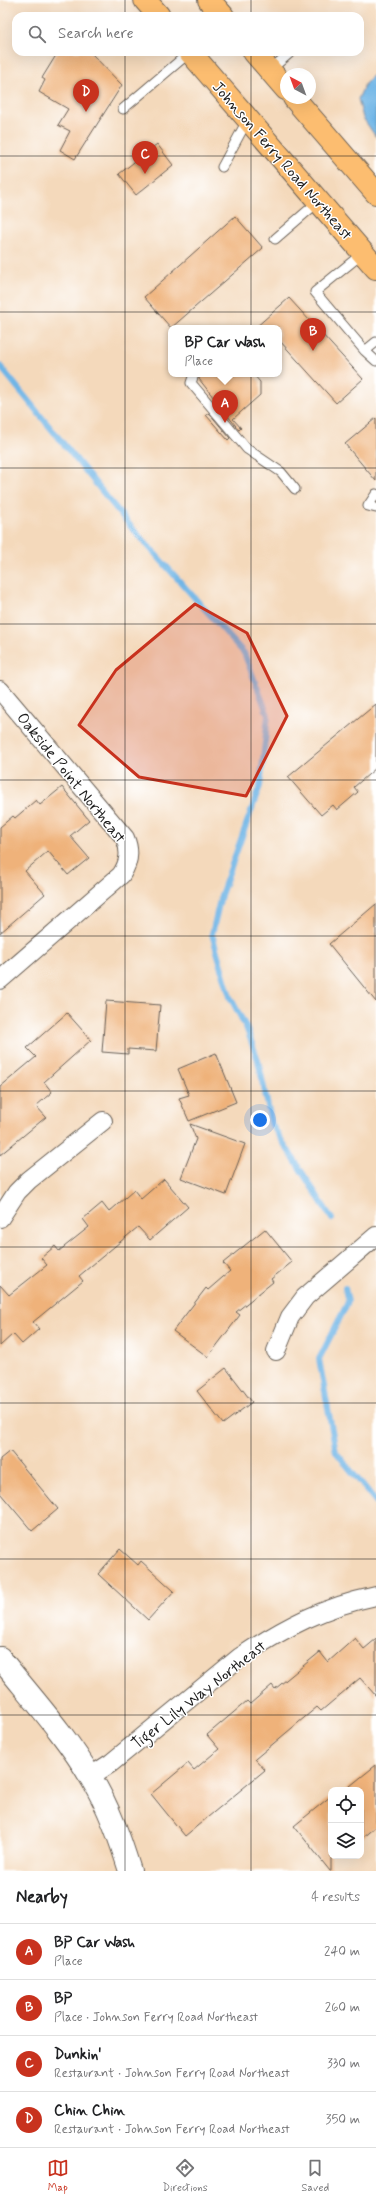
<!DOCTYPE html>
<meta charset="utf-8">
<style>
body{margin:0;font-family:Mynerve,sans-serif;background:#f2f2f2;color:#202124}
.controls{position:absolute;right:12px;bottom:12px;display:grid;overflow:hidden;border-radius:8px;box-shadow:0 4px 16px #0002}
.controls button{width:36px;height:36px;display:grid;place-items:center;padding:0;border:0;border-bottom:1px solid #e0e0e0;background:#fff;color:#202124;font:20px sans-serif}
.compass{position:absolute;left:280px;top:68px;width:36px;height:36px;border-radius:50%;background:#fff;box-shadow:0 4px 16px #0002;rotate:319deg}
.you{position:absolute;left:260px;top:1120px;width:14px;height:14px;margin:-10px;border:3px solid #fff;border-radius:50%;background:#1a73e8;box-shadow:0 0 0 6px #1a73e833}
.badge{display:grid;place-items:center;width:26px;height:26px;border-radius:50%;background:#c8321e;color:#fff;font-size:13px;font-weight:700}
.pin{position:absolute;translate:-50% -33px;filter:drop-shadow(0 1px 2px #0008)}
.pin::after{content:'';position:absolute;top:21px;width:14px;height:12px;background:inherit;clip-path:polygon(0 0,100% 0,50% 100%)}
.popup{position:absolute;left:168px;top:325px;width:114px;height:52px;box-sizing:border-box;display:grid;place-content:center;border-radius:8px;background:#fff;filter:drop-shadow(0 1px 3px #0005);font-size:13px;white-space:nowrap;color:#757577}
.popup b{font-size:15px;color:#202124}
.popup::after{content:'';position:absolute;left:50%;top:100%;margin-left:-8px;border:8px solid transparent;border-top-color:#fff}
.list{margin:0;padding:0;list-style:none}
h2{display:flex;justify-content:space-between;align-items:center;height:52px;margin:0;padding:0 16px;font-size:17px}
h2 small{font-size:13px;font-weight:400;color:#757577}
.list li{display:grid;grid-template-columns:26px 1fr auto;gap:12px;align-items:center;box-sizing:border-box;height:56px;padding:0 16px;border-top:1px solid #e0e0e0}
.list b{display:block;font-size:15px;white-space:nowrap}
.list p{margin:0;font-size:13px;white-space:nowrap;color:#757577}
.list em{font-size:13px;font-style:normal;color:#757577}
.icon{flex:none;width:22px;height:22px;fill:none;stroke:currentColor;stroke-width:2;stroke-linecap:round;stroke-linejoin:round}
.map{position:relative;flex:none;width:376px;height:1871px;overflow:hidden}
.search{position:absolute;background:#fff;box-shadow:0 4px 16px #0002;left:12px;right:12px;top:12px;height:44px;display:flex;align-items:center;gap:10px;box-sizing:border-box;padding:0 14px;border-radius:12px;color:#757577;font-size:15px}
.sheet{height:276px;background:#fff}
nav{display:flex;justify-content:space-around;align-items:center;box-sizing:border-box;height:56px;border-top:1px solid #e0e0e0;background:#fff;font-size:11px;color:#757577}
nav a{display:grid;justify-items:center;gap:2px}
nav .on{color:#c8321e}
.map>svg:first-child{display:block}
.water{fill:#6fb5e6;stroke:#466881}
.lines{fill:none;stroke-linecap:round;stroke-linejoin:round}
.stream{stroke:#6fb5e6;stroke-width:6}
.building{fill:#efb27a}
.service-casing{stroke:#685e54;stroke-width:11}
.minor-casing{stroke:#685e54;stroke-width:20}
.tertiary-casing{stroke:#685e54;stroke-width:24}
.primary-casing{stroke:#685e54;stroke-width:24}
.service{stroke:#fff;stroke-width:9}
.minor{stroke:#fff;stroke-width:18}
.tertiary{stroke:#fff;stroke-width:22}
.primary{stroke:#fcbd6f;stroke-width:22}
.marked{fill:#c8321e;fill-opacity:0.2;stroke:#c8321e;stroke-width:3;stroke-linejoin:round}
.grid{fill:none;stroke:#1c1c1c;stroke-width:1;stroke-opacity:0.55}
.labels{text-anchor:middle;stroke-width:3;stroke-linejoin:round;paint-order:stroke}
.street-label{font-size:16px;fill:#1c1c1c;stroke:#fff}
</style>
<div class="map">
<svg width="376" height="1871" viewBox="0 0 376 1871">
<rect width="100%" height="100%" fill="#fff"/>
<filter id="ink" filterUnits="userSpaceOnUse"><feTurbulence type="fractalNoise" baseFrequency=".025" numOctaves="2"/><feDisplacementMap in="SourceGraphic" scale="8" xChannelSelector="R" yChannelSelector="G"/><feConvolveMatrix kernelMatrix="1 2 1 2 8 2 1 2 1" color-interpolation-filters="sRGB"/></filter>
<filter id="wash" filterUnits="userSpaceOnUse"><feTurbulence type="fractalNoise" baseFrequency=".012" numOctaves="4" result="noise"/><feDisplacementMap in="SourceGraphic" scale="16" xChannelSelector="R" yChannelSelector="G"/><feGaussianBlur stdDeviation="0.9" result="paint"/><feColorMatrix in="noise" values="0 0 0 0 0 0 0 0 0 0 0 0 0 0 0 0 0 1.4 0 .05"/><feComposite in="paint" operator="in"/></filter>
<g filter="url(#wash)">
<rect width="100%" height="100%" fill="#f4d9bb"/>
<!-- water -->
<path class="water" d="M376,72V137L363,118L358,99L365,84Z"/>
<g class="lines">
<!-- stream -->
<path class="stream" d="M0,366L132,528L244,653L268,715L260,786L221,895L212,934L230,997L246,1027L258,1060L272,1125L332,1219
M345,1288L348,1302L319,1359L336,1452L376,1502"/>
</g>
<g id="blocks">
<!-- building -->
<path class="building" d="M58,52H90L122,85L75,159L60,150L70,131L58,125L68,109L39,92L45,80L42,78Z
M157,144L173,165L136,195L119,174Z
M235,216L263,248L171,328L144,297Z
M289,298L363,379L336,403L279,340V328H255Z
M200,374H253L260,382V395L233,419L241,428L239,430L199,379Z
M209,413L230,438L228,440L206,415Z
M376,418V481L345,444Z
M376,704V768L354,787L358,792L337,810L333,805L321,815L288,777Z
M62,787L89,820L70,836L89,858L68,875L48,851L25,871L45,894L0,933V827L13,816L15,818L36,800L40,805Z
M376,904V1002L329,944Z
M106,1001L160,1005L156,1051L128,1049V1054L102,1052Z
M67,1013L91,1040L44,1082L52,1092L36,1106L46,1117L0,1155V1087L36,1057L27,1048Z
M216,1053L236,1102L189,1121L179,1098L189,1095L178,1069Z
M190,1124L245,1144L226,1195L181,1178L196,1139Z
M164,1179L188,1207L150,1240L138,1227L79,1276L83,1281L33,1322L39,1329L22,1344L13,1334L0,1346V1285L9,1295L47,1265L41,1258L55,1246L59,1251L89,1227L83,1219L102,1203L109,1212L134,1190L141,1199Z
M265,1229L292,1262L271,1279L273,1282L236,1312L240,1315L208,1357L173,1331L206,1288L208,1290L230,1271L223,1263Z
M226,1368L252,1402L223,1424L197,1391Z
M10,1451L58,1509L32,1531L0,1493V1459Z
M120,1549L138,1565L141,1561L174,1591L148,1620L98,1574Z
M355,1638L364,1649L376,1639V1696L360,1678L321,1711L317,1707L255,1759L265,1770L185,1836L151,1794L188,1763L194,1770L219,1749L207,1735L247,1701L250,1704L272,1685L275,1689L320,1652L328,1662Z
M376,1765V1826L361,1839V1790H345Z
M331,1796V1871H330L294,1826Z"/>
</g>
</g>
<g filter="url(#ink)">
<use href="#blocks" fill-opacity="0" stroke="#685e54" stroke-width="1"/>
<g class="lines">
<!-- service casing -->
<g class="service-casing">
<path id="service" d="M270,70L291,52
M123,109L190,52
M222,167L248,119
M275,239L319,201
M363,253L315,292L365,351
M376,342L365,351L376,361
M194,374L191,383L247,449L281,472L295,489
M376,494L368,506L376,508"/>
</g>
<!-- minor casing -->
<g class="minor-casing">
<path id="minor" d="M0,690L125,838C131,852 129,863 121,875L0,980
M0,1218L17,1192L29,1180L103,1121
M276,1351L290,1317L305,1297L376,1236
M91,1776L111,1763L240,1657C285,1627 323,1607 376,1596"/>
</g>
<!-- tertiary casing -->
<g class="tertiary-casing">
<path id="tertiary" d="M0,1658C31,1697 66,1735 91,1778C109,1807 120,1839 130,1871"/>
</g>
<!-- primary casing -->
<g class="primary-casing">
<path id="primary" d="M145,0L159,16
M209,0L223,16
M190,52L376,268
M254,52L286,89
M294,98L376,193"/>
</g>
<!-- service -->
<use href="#service" class="service"/>
<!-- minor -->
<use href="#minor" class="minor"/>
<!-- tertiary -->
<use href="#tertiary" class="tertiary"/>
<!-- primary -->
<use href="#primary" class="primary"/>
</g>
</g>
<!-- marked area -->
<path class="marked" d="M195,604L247,633L287,716L246,796L139,777L79,725L116,670Z"/>
<!-- grid -->
<path class="grid" d="M125,0V16M251,0V16M125,52V1871M251,52V1871M0,156H376M0,312H376M0,468H376M0,624H376M0,780H376M0,936H376M0,1091H376M0,1247H376M0,1403H376M0,1559H376M0,1715H376"/>
<g class="labels">
<!-- street labels -->
<g class="street-label">
<text transform="translate(283 160) rotate(49)" y="6">Johnson Ferry Road Northeast</text>
<text transform="translate(72 777) rotate(51)" y="6">Oakside Point Northeast</text>
<text transform="translate(198 1694) rotate(-38)" y="6">Tiger Lily Way Northeast</text>
</g>
</g>
</svg>
<div class="controls">
<button><svg class="icon" aria-label="locate" viewBox="0 0 24 24"><circle cx="12" cy="12" r="6"/><path d="M12 2v4M12 18v4M2 12h4M18 12h4"/></svg></button>
<button><svg class="icon" aria-label="layers" viewBox="0 0 24 24"><path d="M12 4l9 5-9 5-9-5zM3 14l9 5 9-5"/></svg></button>
</div>
<svg class="compass" viewBox="-18 -18 36 36"><path d="M0-13l5 13h-10z" fill="#e53935"/><path d="M0 13l5-13h-10z" fill="#757577"/></svg>
<div class="you"></div>
<div class="pin badge" style="left:225px;top:423px">A</div>
<div class="popup"><b>BP Car Wash</b>Place</div>
<div class="pin badge" style="left:313px;top:351px">B</div>
<div class="pin badge" style="left:145px;top:174px">C</div>
<div class="pin badge" style="left:86px;top:112px">D</div>
<div class="search"><svg class="icon" aria-label="search" viewBox="0 0 24 24"><circle cx="10" cy="10" r="6"/><path d="M15 15l6 6"/></svg>Search here</div>
</div>
<section class="sheet">
<h2>Nearby<small>4 results</small></h2>
<ul class="list">
<li><span class="badge">A</span><div><b>BP Car Wash</b><p>Place</p></div><em>240 m</em></li>
<li><span class="badge">B</span><div><b>BP</b><p>Place · Johnson Ferry Road Northeast</p></div><em>260 m</em></li>
<li><span class="badge">C</span><div><b>Dunkin'</b><p>Restaurant · Johnson Ferry Road Northeast</p></div><em>330 m</em></li>
<li><span class="badge">D</span><div><b>Chin Chin</b><p>Restaurant · Johnson Ferry Road Northeast</p></div><em>350 m</em></li>
</ul>
</section>
<nav>
<a class="on"><svg class="icon" aria-label="map" viewBox="0 0 24 24"><path d="M3 6l6-2 6 2 6-2v14l-6 2-6-2-6 2zM9 4v14M15 6v14"/></svg>Map</a>
<a><svg class="icon" aria-label="directions" viewBox="0 0 24 24"><path d="M12 3l9 9-9 9-9-9zM9 14v-3h6M13 9l2 2-2 2"/></svg>Directions</a>
<a><svg class="icon" aria-label="saved" viewBox="0 0 24 24"><path d="M7 4h10v16l-5-4-5 4z"/></svg>Saved</a>
</nav>
